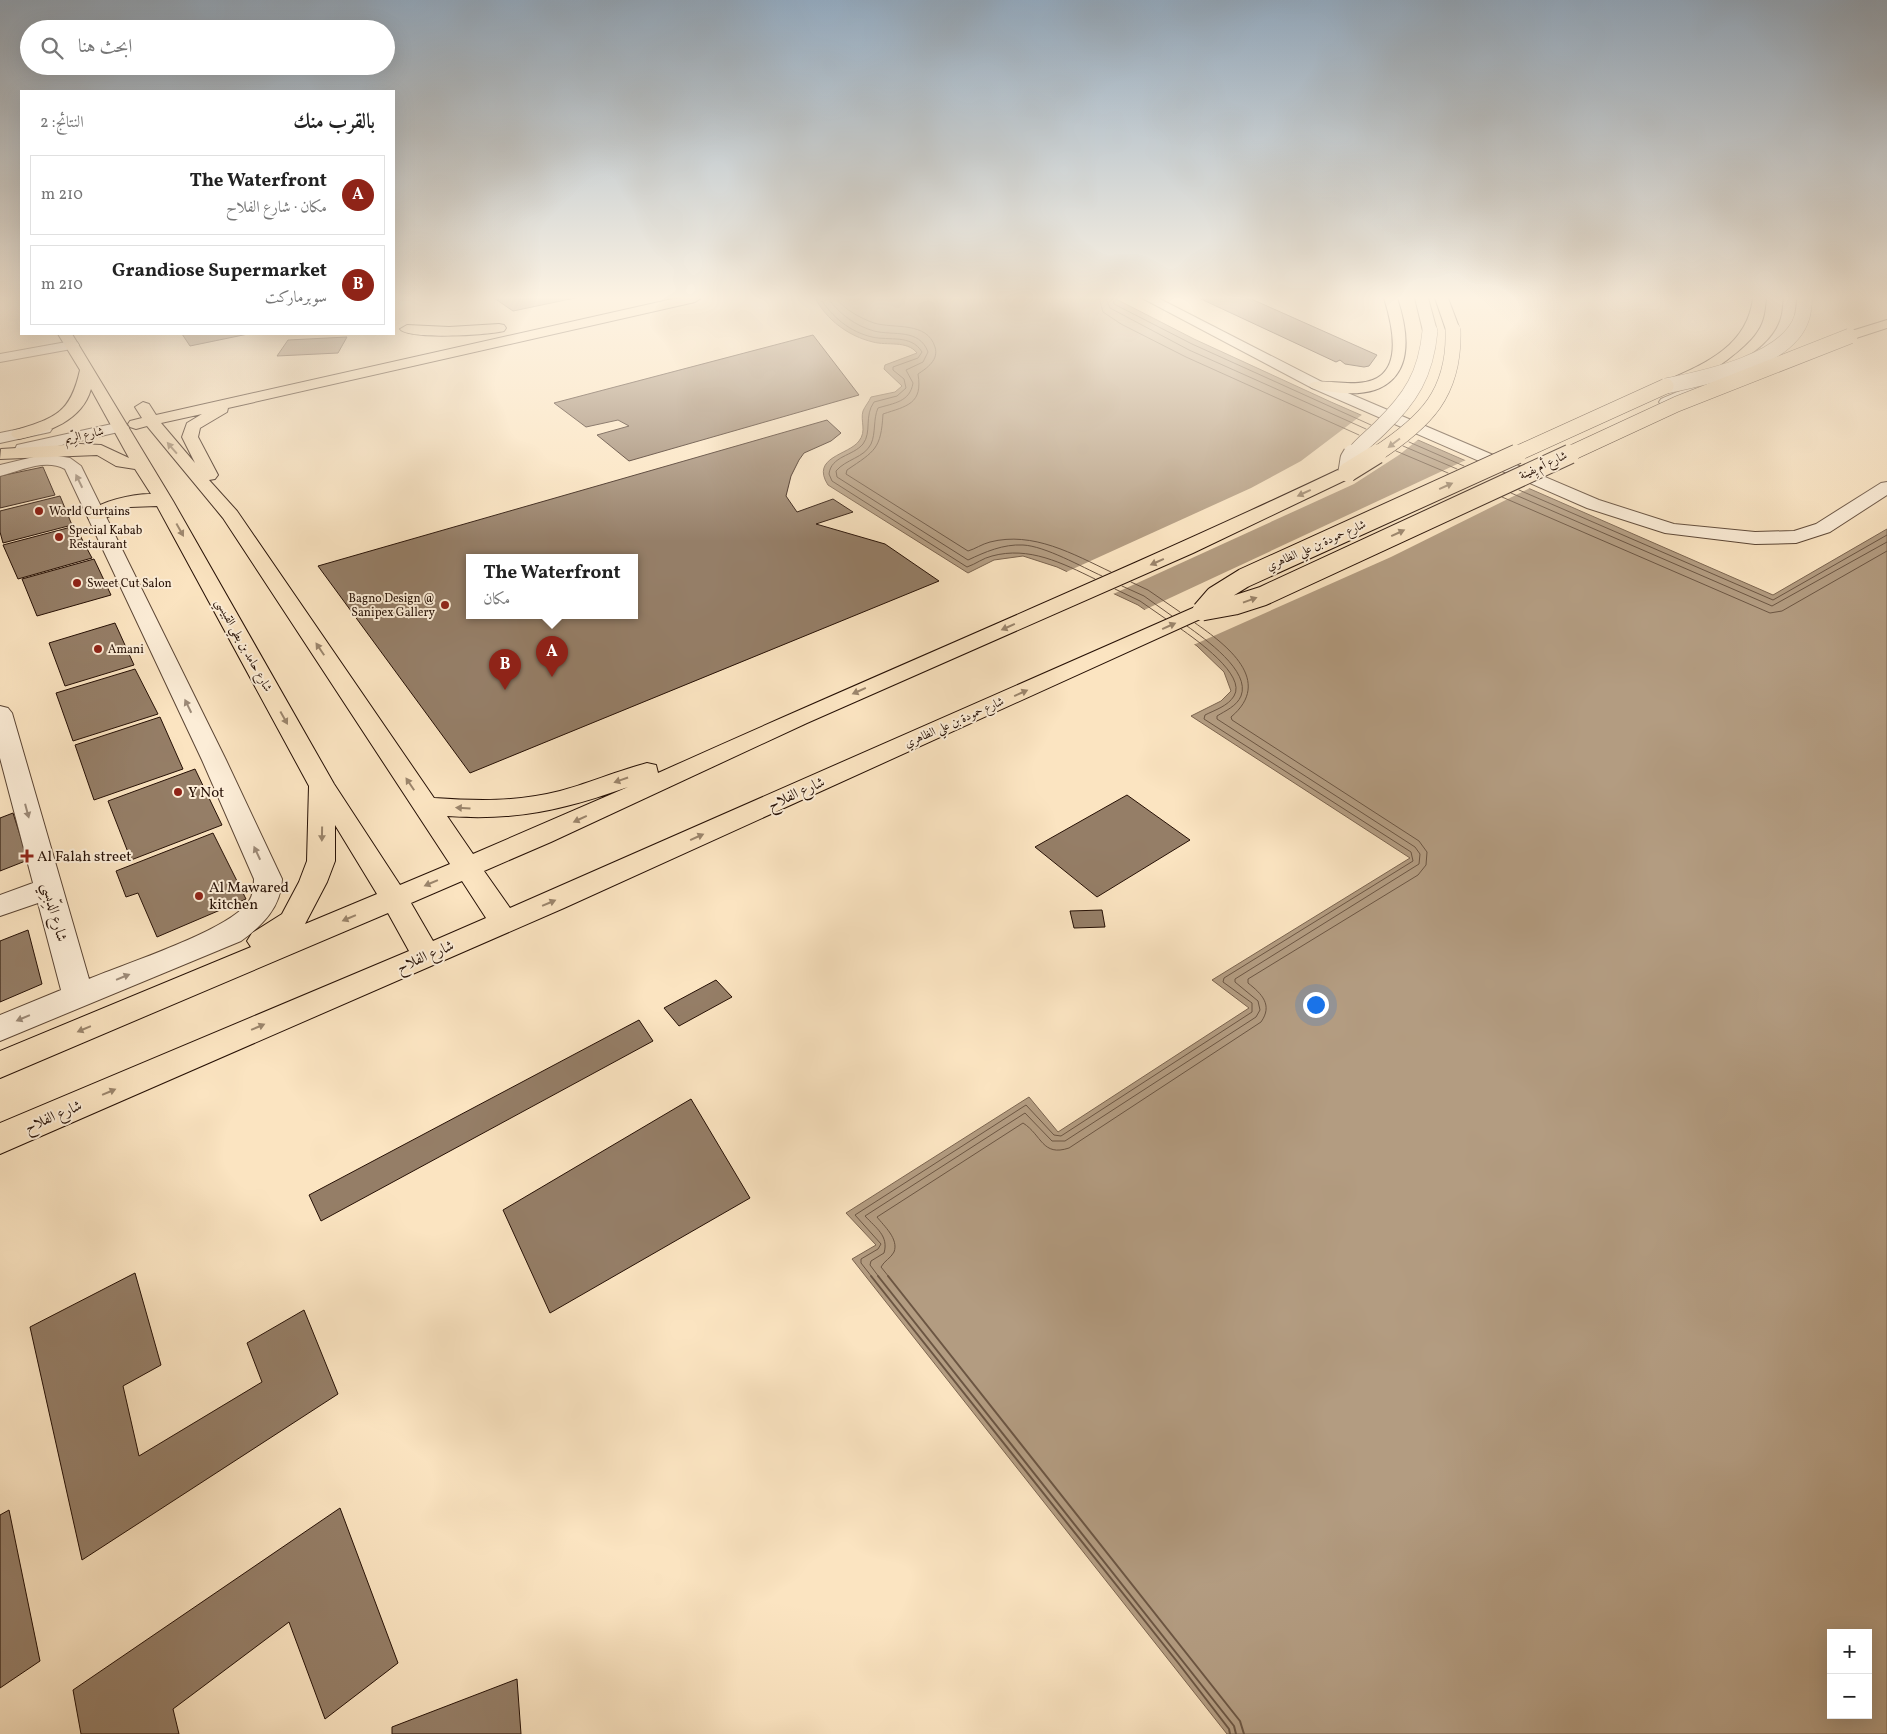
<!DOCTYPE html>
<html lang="ar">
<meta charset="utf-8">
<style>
body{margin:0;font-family:Vollkorn,Amiri,serif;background:#f6f6f6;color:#222;direction:rtl}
.controls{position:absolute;right:15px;bottom:15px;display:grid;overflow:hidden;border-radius:0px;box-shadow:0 5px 20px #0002}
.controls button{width:45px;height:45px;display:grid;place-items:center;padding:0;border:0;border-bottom:1px solid #e0e0e0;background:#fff;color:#222;font:25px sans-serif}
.you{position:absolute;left:1315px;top:1004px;width:18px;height:18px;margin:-12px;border:4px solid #fff;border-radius:50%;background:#1a73e8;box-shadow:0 0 0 8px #1a73e833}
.badge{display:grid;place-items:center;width:32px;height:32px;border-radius:50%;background:#8f2418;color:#fff;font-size:16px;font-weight:700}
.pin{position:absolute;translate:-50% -41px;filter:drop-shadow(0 1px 2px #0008)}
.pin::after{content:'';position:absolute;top:26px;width:18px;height:15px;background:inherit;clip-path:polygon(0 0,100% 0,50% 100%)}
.popup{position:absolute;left:466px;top:554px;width:172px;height:65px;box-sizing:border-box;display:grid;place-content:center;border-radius:0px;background:#fff;filter:drop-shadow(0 1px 4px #0005);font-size:16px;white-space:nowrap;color:#767676}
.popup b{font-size:19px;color:#222}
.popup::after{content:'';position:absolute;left:50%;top:100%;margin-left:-10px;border:10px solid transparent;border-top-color:#fff}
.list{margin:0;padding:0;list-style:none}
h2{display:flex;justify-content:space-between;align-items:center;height:65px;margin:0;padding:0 20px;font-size:21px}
h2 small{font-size:16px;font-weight:400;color:#767676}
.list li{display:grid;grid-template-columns:32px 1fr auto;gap:15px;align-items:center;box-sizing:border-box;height:80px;margin:0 10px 10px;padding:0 10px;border:1px solid #e0e0e0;border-radius:0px}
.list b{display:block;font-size:19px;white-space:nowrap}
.list p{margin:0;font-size:16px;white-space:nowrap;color:#767676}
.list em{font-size:16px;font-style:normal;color:#767676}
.icon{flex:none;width:28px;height:28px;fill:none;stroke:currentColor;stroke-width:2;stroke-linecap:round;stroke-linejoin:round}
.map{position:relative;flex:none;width:1887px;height:1734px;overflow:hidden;direction:ltr}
.search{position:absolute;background:#fff;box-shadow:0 5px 20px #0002;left:20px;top:20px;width:375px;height:55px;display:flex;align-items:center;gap:12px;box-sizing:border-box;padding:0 18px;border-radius:28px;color:#767676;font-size:19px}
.panel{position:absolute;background:#fff;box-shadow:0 5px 20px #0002;left:20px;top:90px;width:375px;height:245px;border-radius:0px;direction:rtl}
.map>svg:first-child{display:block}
.water{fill:#b39c81;stroke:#7b644f;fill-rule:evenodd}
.pier{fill:#fbe4c1}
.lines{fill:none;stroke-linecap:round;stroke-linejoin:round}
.shore-far1{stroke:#6c5643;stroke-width:1}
.shore{stroke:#6c5643;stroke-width:2}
.building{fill:#957e67;stroke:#261005;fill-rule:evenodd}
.minor-casing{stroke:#5b4534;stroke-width:2}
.major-casing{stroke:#261005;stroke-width:2}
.minor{fill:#fcedd7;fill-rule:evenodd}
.major{fill:#fbe4c1;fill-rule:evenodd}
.minor-bridge-far1-casing{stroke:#5b4534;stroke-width:16;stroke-linecap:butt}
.minor-bridge-casing{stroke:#5b4534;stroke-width:21;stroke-linecap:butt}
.major-bridge-far1-casing{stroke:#261005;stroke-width:16;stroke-linecap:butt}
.major-bridge-casing{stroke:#261005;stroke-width:21;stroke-linecap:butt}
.minor-bridge-far1{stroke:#fcedd7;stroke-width:15}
.minor-bridge{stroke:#fcedd7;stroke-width:19}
.major-bridge-far1{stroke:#fbe4c1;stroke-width:15}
.major-bridge{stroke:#fbe4c1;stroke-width:19}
.oneway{fill:#9b856c}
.oneway2{fill:#9c8a78}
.poi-dot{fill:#8f2418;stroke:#fcedd7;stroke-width:2}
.labels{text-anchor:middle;stroke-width:4;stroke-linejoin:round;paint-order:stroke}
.far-street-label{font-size:12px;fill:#261005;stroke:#fcedd7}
.far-poi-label{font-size:12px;fill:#261005;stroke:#fcedd7;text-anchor:start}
.poi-label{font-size:15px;fill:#261005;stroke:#fcedd7;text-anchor:start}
.street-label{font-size:15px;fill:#261005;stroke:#fcedd7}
</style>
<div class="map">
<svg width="1887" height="1734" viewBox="0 0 1887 1734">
<rect width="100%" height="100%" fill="#fbe4c1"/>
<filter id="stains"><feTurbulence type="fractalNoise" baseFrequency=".004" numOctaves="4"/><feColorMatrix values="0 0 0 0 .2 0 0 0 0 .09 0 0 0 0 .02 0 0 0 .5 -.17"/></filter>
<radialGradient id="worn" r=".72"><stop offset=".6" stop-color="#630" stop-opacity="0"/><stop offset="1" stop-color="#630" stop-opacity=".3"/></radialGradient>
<!-- water -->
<path class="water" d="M815,298H1114L1194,339L1331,402L1773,595L1887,529V1734H1227L852,1259L876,1245L846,1213L1029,1097L1058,1132L1249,1008L1212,980L1410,858L1191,716L1221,701L1231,691L1224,672L1197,646L1138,605L1057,567L1023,556L994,560L968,573L828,485C810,457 849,455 859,441C867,431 860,421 863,411C865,406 869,402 871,397L895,392L902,386L884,369L885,365L917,353C907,340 887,346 873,342C848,336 827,320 815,298ZM1831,1633H1868V1715H1831Z"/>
<!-- pier -->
<path class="pier" d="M1363,414L1420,438L1399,455L1354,484L1111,595L1064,573L1251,488L1301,461Z
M1468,459L1532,487L1391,557L1191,646L1142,611Z"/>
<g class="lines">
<!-- shore-far1 -->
<path class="shore-far1" d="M820,298C832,317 850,332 872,337C889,341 911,334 922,352L918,358L893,367V370L904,379L906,388L897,396L874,402C864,416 872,432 863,444C853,456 831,456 829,474L832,481L967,567C976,564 983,558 992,556C1029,546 1062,563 1095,579
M828,298C839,314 856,326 874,331C894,336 919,328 928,352L923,362L906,370L913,383C910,402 894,403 878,408C873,419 876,433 871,444C864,458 846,459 836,471L837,477L968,560C985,552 1003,544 1023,545C1045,546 1082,567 1102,576
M836,298C845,310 860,318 874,323C894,329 927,321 935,347C939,360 927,368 918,374C923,404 907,406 883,414C881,449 875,451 847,470L846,474L968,551C975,549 982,544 990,542C1033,531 1073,554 1111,572
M1099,298L1103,312L1121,324L1186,357L1359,435
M1106,298L1110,308L1189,350L1366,429
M1113,298L1114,304L1192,344L1371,425
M1409,442L1464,466
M1403,446L1457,469
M1396,451L1448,473
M1519,490L1773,600L1887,535
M1511,493L1772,606L1887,542
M1502,497L1770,613L1782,611L1887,551
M1131,582L1148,590L1180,612
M1122,586L1144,596L1172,616
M1115,589L1140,601L1166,619
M872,1277L861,1263V1259L878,1249L881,1244L855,1215L1026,1105L1054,1135L1061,1136L1252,1012V1003L1223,982L1224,978L1413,861L1411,852L1204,719L1205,715C1215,710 1228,706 1234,696C1247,675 1195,639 1181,629
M879,1277L870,1265L871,1261L884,1253C889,1236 876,1228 865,1216L1025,1113L1052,1141H1065L1256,1017L1260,1010L1258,1001L1235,982V979L1419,864L1420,854L1415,847L1217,719V716C1225,711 1237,706 1241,696C1251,671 1205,639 1187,626
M889,1277L881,1267C884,1261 891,1258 894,1252C899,1239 884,1226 877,1217L1023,1123C1042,1135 1042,1157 1069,1148L1261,1022C1273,1005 1262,994 1248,983V979L1418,875L1426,865L1427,852L1419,841L1232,720L1231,717C1274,681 1227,645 1195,623"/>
<!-- shore -->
<path class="shore" d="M871,1276L1179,1664L1229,1729L1230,1734
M878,1276L1234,1726L1236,1734
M888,1276L1240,1721L1244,1734"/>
</g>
<!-- building -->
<path class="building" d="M494,298H575L513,311Z
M1249,298L1377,355L1369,366L1364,367L1345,364L1340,360L1336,362L1201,299Z
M182,334H248L190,346Z
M813,335L859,395L629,461L597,435L629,426L618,420L586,427L554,403Z
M347,337L338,353L277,356L288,340Z
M827,420L841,433L831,441L804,453L799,460L791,476L786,496L797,512L833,499L853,512L816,524L885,544L939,581L470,773L318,566ZM470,558H634V616H470Z
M43,467L55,495L0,508V476Z
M60,496L72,525L3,543L0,532V511Z
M75,526L92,558L18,579L3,545Z
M94,559L111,595L37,616L22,579Z
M115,623L134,665L65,686L49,643Z
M135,669L158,714L73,741L56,693Z
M160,717L183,769L94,800L75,745Z
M195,769L222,825L131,860L108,801Z
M1127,795L1190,840L1097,897L1035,847Z
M13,813L28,860L0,871V818Z
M213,833L246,899L157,937L138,893L126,897L116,871Z
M1102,910L1105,927L1074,928L1070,911Z
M28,930L42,984L0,1002V941Z
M716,980L732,997L679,1026L664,1008Z
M639,1020L653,1041L321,1221L309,1195Z
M691,1099L750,1198L550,1313L503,1210Z
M135,1273L161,1365L123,1386L139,1456L262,1382L247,1343L304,1310L338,1394L82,1560L30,1327Z
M340,1508L398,1663L325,1719L289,1622L173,1709L179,1734H81L73,1690Z
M9,1510L40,1661L0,1688V1515Z
M517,1679L521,1734H392V1727Z"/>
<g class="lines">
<!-- minor casing -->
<g class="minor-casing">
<path id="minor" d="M1142,298H1158L1322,382L1599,500L1674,524L1755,532L1794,531L1816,524L1881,483L1887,482V495L1830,532L1796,543L1755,544L1665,533L1587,508L1312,388Z
M1415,298H1428L1437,331L1435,334H1425L1423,331Z
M1784,298H1796C1795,313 1794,326 1784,338C1769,358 1684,411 1661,405L1659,402L1661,399C1697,383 1770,359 1781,318C1783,312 1783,304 1784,298Z
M72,341L77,342L79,345L77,348L0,362V354Z
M121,422L129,427L127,430L23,454L17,453L15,449L17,445Z
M44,424L52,429L50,432L0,443V433Z
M46,454L70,458L81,466L226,760L282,879C281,907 263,925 241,941L0,1041V1015L61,990L38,903L0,916V895L33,883L0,758V706L8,708L12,713L89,979C124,964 231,930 249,901C253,895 254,887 254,879L202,760L65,469C45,458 20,471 0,476V465Z"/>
</g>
<!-- major casing -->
<g class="major-casing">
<path id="major" d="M677,298H701L695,302L228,408L227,412L200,428L198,437L218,475L215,479L209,480L237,511L434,798C477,801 517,802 560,791C589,783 617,771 647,763L656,765L658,773C886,670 1116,575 1342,468H1354L1357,472L1354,476L1193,553L807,723L551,842L484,871L510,908L1195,607L1202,605L1209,607L1212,611L1209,615L564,908L0,1154V1123L409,951L388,913L0,1078V1051L251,947L247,941L252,933L282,914L299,882L307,861L309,786L157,506L130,507L103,519H89L87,515C97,501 134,494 151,494L135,469L116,466L97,455L0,459L1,449L80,444L101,445L129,458L91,389C82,421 48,432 19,439L13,437L11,434L13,431C54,418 70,415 80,370L58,334H72L173,501L334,784L400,885L450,864L223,518L147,426L136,429L130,427L128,424L130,421L142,418L135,407L143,402L149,404L156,415ZM202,414L187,423L182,437L195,463L161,423ZM628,787L473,854L447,816C516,821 563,810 628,787ZM335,825L377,894L305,924L327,882L335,861ZM462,881L486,918L433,941L411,903Z
M1384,298H1397C1423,375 1388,407 1312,388L1309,385C1320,369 1423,422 1384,298Z
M1435,298H1448L1460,330L1458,333H1448L1446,330Z
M1753,298H1766C1765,310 1764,321 1757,331C1745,351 1684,395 1661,389L1658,386L1661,383C1702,365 1747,348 1753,298Z
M1887,320V328L1850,340L1843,336L1845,333Z
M499,324L504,325L506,328L504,331C489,335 408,340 400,329L407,325L449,327Z"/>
</g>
<!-- minor -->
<use href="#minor" class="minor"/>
<!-- major -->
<use href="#major" class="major"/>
<!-- minor-bridge-far1 casing -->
<g class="minor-bridge-far1-casing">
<path id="minor-bridge-far1" d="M1666,386C1705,378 1789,361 1802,317C1804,311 1804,304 1805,298
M1353,455C1360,445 1371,437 1380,428C1411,398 1426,374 1430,331"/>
</g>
<!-- minor-bridge casing -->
<g class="minor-bridge-casing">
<path id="minor-bridge" d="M1348,472L1350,459L1353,454"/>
</g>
<!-- major-bridge-far1 casing -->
<g class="major-bridge-far1-casing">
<path id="major-bridge-far1" d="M1375,455C1426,422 1455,393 1453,330
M1514,455L1666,386
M1567,455L1677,404L1850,336"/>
</g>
<!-- major-bridge casing -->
<g class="major-bridge-casing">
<path id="major-bridge" d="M1348,472L1377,454
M1202,611L1235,605L1263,596L1570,454
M1202,611L1215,596L1244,578L1517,454"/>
</g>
<!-- minor-bridge-far1 -->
<use href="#minor-bridge-far1" class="minor-bridge-far1"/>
<!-- minor-bridge -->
<use href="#minor-bridge" class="minor-bridge"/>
<!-- major-bridge-far1 -->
<use href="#major-bridge-far1" class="major-bridge-far1"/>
<!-- major-bridge -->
<use href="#major-bridge" class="major-bridge"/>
</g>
<!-- one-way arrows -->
<defs><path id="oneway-solid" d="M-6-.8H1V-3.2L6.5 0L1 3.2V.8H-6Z" transform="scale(1.25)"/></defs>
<g class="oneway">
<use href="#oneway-solid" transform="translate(1394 443) rotate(143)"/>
<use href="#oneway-solid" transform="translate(172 448) rotate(-131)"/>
<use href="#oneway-solid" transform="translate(1446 486) rotate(-24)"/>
<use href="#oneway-solid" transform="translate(1304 493) rotate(155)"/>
<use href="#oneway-solid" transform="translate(180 530) rotate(61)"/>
<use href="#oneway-solid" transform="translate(1398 533) rotate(-25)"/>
<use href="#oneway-solid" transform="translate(1157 562) rotate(156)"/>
<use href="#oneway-solid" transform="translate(1250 600) rotate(-20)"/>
<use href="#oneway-solid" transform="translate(1169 626) rotate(-24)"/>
<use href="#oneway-solid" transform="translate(1008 627) rotate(156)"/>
<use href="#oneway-solid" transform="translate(320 649) rotate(-124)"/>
<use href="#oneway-solid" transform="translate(859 691) rotate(156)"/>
<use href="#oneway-solid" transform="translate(1021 693) rotate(-24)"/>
<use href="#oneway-solid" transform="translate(284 718) rotate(61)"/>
<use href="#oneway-solid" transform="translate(621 780) rotate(161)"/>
<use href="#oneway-solid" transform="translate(410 784) rotate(-124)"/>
<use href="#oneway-solid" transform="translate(463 808) rotate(-177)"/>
<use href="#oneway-solid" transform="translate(580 819) rotate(155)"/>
<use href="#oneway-solid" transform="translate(322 834) rotate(91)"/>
<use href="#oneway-solid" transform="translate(697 837) rotate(-24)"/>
<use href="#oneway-solid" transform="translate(431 883) rotate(157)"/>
<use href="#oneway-solid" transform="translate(549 903) rotate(-23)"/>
<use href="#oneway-solid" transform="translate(349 918) rotate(157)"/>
<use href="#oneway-solid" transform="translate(258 1027) rotate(-23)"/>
<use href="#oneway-solid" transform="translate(84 1029) rotate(157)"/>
<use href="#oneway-solid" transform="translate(109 1092) rotate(-23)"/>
</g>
<g class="oneway2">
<use href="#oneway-solid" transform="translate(79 481) rotate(-116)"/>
<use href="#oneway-solid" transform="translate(188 706) rotate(-116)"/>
<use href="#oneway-solid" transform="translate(27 811) rotate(75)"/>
<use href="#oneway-solid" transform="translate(257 853) rotate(-115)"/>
<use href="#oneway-solid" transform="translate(123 977) rotate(-22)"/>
<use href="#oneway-solid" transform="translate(23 1018) rotate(157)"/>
</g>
<!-- sky -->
<linearGradient id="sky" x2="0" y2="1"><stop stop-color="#93aabf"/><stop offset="0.55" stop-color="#fdf3e3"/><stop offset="1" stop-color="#fdf3e3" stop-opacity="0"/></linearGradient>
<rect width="1887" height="541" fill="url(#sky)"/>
<!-- markers -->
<g class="poi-dot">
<circle cx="39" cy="511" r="5"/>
<circle cx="59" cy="537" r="5"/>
<circle cx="77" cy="583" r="5"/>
<circle cx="445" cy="605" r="5"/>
<circle cx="98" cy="649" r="5"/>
<circle cx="178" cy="792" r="5"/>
<path d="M24.5 848.5h5v5h5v5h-5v5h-5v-5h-5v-5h5z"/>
<circle cx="199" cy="896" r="5"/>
</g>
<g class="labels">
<!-- far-street labels -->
<g class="far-street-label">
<text transform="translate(84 435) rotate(-13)" y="4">شارع الرِّيم</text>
<text transform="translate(1543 465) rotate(-25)" y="4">شارع أم يِفينة</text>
<text transform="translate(1316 545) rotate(-24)" y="4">شارع حمودة بن علي الظاهري</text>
<text transform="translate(244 645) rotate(61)" y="4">شارع حامد بن بطي القبيسي</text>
<text transform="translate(954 722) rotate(-24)" y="4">شارع حمودة بن علي الظاهري</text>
</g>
<!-- far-poi labels -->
<g class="far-poi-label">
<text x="49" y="515">World Curtains</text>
<text x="69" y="534">Special Kabab<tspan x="69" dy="14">Restaurant</tspan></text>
<text x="87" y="587">Sweet Cut Salon</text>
<text x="435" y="602" text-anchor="end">Bagno Design @<tspan x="435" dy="14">Sanipex Gallery</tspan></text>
<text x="108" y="653">Amani</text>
</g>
<!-- poi labels -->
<g class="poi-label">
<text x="188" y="797">Y Not</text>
<text x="37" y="861">Al Falah street</text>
<text x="209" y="892">Al Mawared<tspan x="209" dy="17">kitchen</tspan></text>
</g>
<!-- street labels -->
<g class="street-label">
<text transform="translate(796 793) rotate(-24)" y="5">شارع الفلاح</text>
<text transform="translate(55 912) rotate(75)" y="5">شارع الدِّبسِي</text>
<text transform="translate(425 956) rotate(-23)" y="5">شارع الفلاح</text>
<text transform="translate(53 1116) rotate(-23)" y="5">شارع الفلاح</text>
</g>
</g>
<rect width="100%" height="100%" filter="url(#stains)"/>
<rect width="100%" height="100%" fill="url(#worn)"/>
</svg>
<div class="controls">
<button>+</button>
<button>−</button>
</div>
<div class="you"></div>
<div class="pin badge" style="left:552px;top:677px">A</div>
<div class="popup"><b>The Waterfront</b>مكان</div>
<div class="pin badge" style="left:505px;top:690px">B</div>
<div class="search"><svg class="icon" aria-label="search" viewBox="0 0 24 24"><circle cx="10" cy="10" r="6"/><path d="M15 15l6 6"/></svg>ابحث هنا</div>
<section class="panel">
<h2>بالقرب منك<small>النتائج: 2</small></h2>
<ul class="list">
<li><span class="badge">A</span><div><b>The Waterfront</b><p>مكان · شارع الفلاح</p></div><em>210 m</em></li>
<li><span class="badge">B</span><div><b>Grandiose Supermarket</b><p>سوبرماركت</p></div><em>210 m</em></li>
</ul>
</section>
</div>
